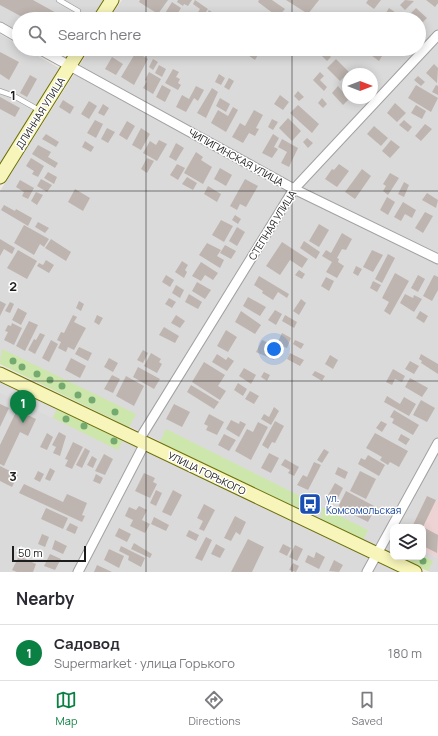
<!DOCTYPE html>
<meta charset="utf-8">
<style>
body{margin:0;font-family:Manrope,sans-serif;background:#f7f7f7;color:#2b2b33}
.controls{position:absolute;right:12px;bottom:12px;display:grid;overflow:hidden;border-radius:8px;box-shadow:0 2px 10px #0003}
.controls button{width:36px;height:36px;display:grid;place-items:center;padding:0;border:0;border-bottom:1px solid #e1e1e2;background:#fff;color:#2b2b33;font:20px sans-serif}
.compass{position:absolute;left:342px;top:68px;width:36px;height:36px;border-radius:50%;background:#fff;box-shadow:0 2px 10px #0003;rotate:90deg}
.scale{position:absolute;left:12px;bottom:10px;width:74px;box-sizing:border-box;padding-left:4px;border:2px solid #1d1d1d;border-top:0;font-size:11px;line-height:14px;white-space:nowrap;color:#1d1d1d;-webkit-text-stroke:3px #fff;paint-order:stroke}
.you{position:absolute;left:274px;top:349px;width:14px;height:14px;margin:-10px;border:3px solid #fff;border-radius:50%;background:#1a73e8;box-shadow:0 0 0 6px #1a73e833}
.badge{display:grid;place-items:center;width:26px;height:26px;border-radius:50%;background:#0b8043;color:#fff;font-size:13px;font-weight:700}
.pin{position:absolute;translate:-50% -33px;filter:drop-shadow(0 1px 2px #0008)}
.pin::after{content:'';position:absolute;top:21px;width:14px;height:12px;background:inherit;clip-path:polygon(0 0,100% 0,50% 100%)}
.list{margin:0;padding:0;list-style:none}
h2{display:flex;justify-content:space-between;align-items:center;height:52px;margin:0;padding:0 16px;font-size:17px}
h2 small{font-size:13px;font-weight:400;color:#7c7c81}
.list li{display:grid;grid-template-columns:26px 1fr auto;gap:12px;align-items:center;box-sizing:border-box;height:56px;padding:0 16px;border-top:1px solid #e1e1e2}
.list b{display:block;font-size:15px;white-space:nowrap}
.list p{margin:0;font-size:13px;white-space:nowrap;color:#7c7c81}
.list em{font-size:13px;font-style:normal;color:#7c7c81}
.icon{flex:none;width:22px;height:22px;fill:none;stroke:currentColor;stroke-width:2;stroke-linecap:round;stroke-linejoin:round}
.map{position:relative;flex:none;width:438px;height:572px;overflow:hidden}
.search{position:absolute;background:#fff;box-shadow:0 2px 10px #0003;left:12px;right:12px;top:12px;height:44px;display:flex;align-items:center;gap:10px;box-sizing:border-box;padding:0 14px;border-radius:22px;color:#7c7c81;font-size:15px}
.sheet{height:108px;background:#fff}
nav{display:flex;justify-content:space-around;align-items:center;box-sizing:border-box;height:56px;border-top:1px solid #e1e1e2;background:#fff;font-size:11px;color:#7c7c81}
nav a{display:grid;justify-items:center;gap:2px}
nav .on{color:#0b8043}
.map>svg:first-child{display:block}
.residential{fill:#dbdada;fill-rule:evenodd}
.commercial{fill:#eed3d4}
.grass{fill:#cde6ab}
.parking{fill:#ddd}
.building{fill:#beb5b0}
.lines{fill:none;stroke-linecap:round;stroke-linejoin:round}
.lane-casing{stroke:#a1a1a1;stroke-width:6}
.street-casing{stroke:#a1a1a1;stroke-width:11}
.secondary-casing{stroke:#6c6f09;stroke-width:15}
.lane{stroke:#fff;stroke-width:4.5}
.street{stroke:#fff;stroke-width:9}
.secondary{stroke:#f7f5b9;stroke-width:13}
.tree{fill:#74aa6f}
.grid{fill:none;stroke:#1d1d1d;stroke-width:1;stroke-opacity:0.55}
.labels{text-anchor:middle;stroke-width:3;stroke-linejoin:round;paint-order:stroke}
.street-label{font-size:10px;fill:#1d1d1d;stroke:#fff}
.transit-label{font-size:10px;fill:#164399;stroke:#fff;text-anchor:start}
.grid-label{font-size:13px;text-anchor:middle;font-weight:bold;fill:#1d1d1d;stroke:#fff;stroke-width:3;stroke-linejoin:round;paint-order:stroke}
</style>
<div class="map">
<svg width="438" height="572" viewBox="0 0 438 572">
<rect width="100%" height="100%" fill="#eee9e3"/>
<!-- residential -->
<path class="residential" d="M0,0H104L91,19H19V31L0,21Z
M122,0H438V501L427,496L412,527H393V554L0,364V191L90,49H419V19H109ZM348,74H372V98H348Z
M0,34L19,45V49H26L59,68L0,168Z
M0,380L402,572H0Z
M423,550L438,558V572H430L398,557H423Z"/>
<!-- commercial -->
<path class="commercial" d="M427,496L438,501V558L423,550V527H412Z"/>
<!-- grass -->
<path class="grass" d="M2,349L136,414L129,427L0,364Z
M57,408L123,439L118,450L53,418Z
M166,429L306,499L297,508L160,442Z
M322,507L368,530L363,540L321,520Z
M423,556L433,561L428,571L399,558Z"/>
<!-- parking -->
<path class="parking" d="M0,380L57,408L52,418L0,393Z"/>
<!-- building -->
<path class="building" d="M0,0H33L67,19H26L0,5Z
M140,0H168L158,14L139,2Z
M178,0H192L188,6L184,4L183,6L177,2Z
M195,0L208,9L201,19H194L200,9L193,4Z
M259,0H272L285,9L278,17L258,2Z
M286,0H319L308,14Z
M368,0H381L374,9L366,3Z
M405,0L414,1L405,10L400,5Z
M426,0H438V3L435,7Z
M172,2L181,8L176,16L180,19H170L164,15Z
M389,8L402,17L401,19H388L384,16Z
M416,8L427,18L419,26V19H413L409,15Z
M209,10L219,17L218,19H203Z
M243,49H253L259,53L255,60L242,51Z
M322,49L331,57L327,61L318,52Z
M371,49H383L385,51L379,61L368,53Z
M0,52L19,62L9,80L0,74Z
M136,52L148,59L134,85L121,77Z
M112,57L123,64L116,75L105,69Z
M153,59L158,62L153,70L149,67Z
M336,59L349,72L340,81L327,68Z
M434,64L438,68L437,83L426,73Z
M159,65L166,69L162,77L155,73Z
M173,69L179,72L176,77L180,79L178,83L181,85L178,90L165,83Z
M149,72L161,79L153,94L143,88L147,81L145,80Z
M320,72L324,76L320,80L327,87L324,91L313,80Z
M219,74L225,78L221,85L215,82Z
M30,75L37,79L27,97L20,93Z
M418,76L425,82L421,86L414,80Z
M229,78L234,81L229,90L224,87Z
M162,85L171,90L165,102L156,97Z
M416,85L438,98L431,112L408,98Z
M436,85L438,86V95L432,92Z
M196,86L204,90L198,101L194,98L186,112L176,107L182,95L189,99Z
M338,86L348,98H350L343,105L332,93Z
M212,88L218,92L206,118L197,113Z
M298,91L304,97L299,101L294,96Z
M280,95L289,102L283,110L274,104Z
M0,97L20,108L15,117L0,109Z
M220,98L230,104L226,112L216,106Z
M322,98L327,104L323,108L318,103Z
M63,100L74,107L70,114L59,107Z
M89,101L97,106L89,119L81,114Z
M395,103L406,113L397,122L387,113Z
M103,104L109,108L104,116L98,113Z
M298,105L319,124L312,133L290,113Z
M416,105L426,111L422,119L411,113Z
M233,107L238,110L226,132L211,123L218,110L228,116Z
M254,110L263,115L256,128L259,129L255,136L249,133L243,143L232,137L240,123L245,126Z
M288,118L301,131L292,141L279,128Z
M272,119L278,122L273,130L268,127Z
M95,120L103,124L96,138L87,133Z
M404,120L412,127L408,132L399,125Z
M127,121L135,126L127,140L119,135Z
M425,124L432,129L421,141L415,136Z
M374,126L388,138L381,146L367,134Z
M107,128L115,132L108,143L101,139Z
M141,128L150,134L141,150L132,145Z
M46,134L59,142L56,147L42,139Z
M273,134L279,138L274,147L278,149L272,158L262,153Z
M307,138L313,143L308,148L303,142Z
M282,139L298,148L289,167L281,163L287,152L278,147Z
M159,140L167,144L157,161L143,153L150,141L156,145Z
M391,140L400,147L390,158L382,151Z
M85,141L94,147L91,152L82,147Z
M176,143L184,148L176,161L169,157Z
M38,145L51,152L48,157L58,163L55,168L32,154Z
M196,152L203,157L201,160L212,167L203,184L184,173Z
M31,158L44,166L38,177L32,174L34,171L26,166Z
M147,158L154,161L147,173L141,169Z
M177,164L185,168L178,180L170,175Z
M339,164L349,171L337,187L325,179L332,169L334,170Z
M220,168L232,175L226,186L214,179Z
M362,169L371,176L355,199L345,192Z
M48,172L57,177L54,184L44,178Z
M390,173L399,178L388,195L383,191L386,186L383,184Z
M187,177L197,183L193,190L182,184Z
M41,179L52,185L47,192L37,186Z
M245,179L258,186L246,207L240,204L237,210L230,206Z
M20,180L34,188L28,199L22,196L24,192L16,187Z
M404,182L409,185L404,197L398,194Z
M208,186L221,194L217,202L204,194Z
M75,189L90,198L83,211L68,202Z
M36,192L43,195L37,205L31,201Z
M427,193L438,200L436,208L422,200Z
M387,197L395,202L388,215L380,210Z
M403,202L416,210L412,218L405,214L401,221L394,217Z
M4,205L15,211L16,209L32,218L28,226L1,210Z
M425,212L433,216L423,233L415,228Z
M235,215L241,219L238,224L232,220Z
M221,220L233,226L224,242L212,235Z
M38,222L49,228L45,233L35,227Z
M319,224L329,230L319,247L309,241Z
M24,225L49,239L44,247L40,244L34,255L14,243Z
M237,227L245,232L237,246L229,241Z
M342,233L352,239L346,250L342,249L337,258L339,259L338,262L344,266L337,278L326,272L332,262L322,256L326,250L331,253Z
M0,239L15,248L12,254L4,249L0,256Z
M51,239L71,252L66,261L45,248Z
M304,241L320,252L316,259L300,248Z
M282,242L308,259L302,268L290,260L280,275L266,266Z
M207,243L221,250L217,256L224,260L220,268L199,255Z
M225,245L236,251L231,259L220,253Z
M18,250L37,261L27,279L7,268Z
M372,250L383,255L373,272L363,267Z
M388,254L395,258L382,283L375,279Z
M46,260L54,265L49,273L37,266L39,263L43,265Z
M182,261L188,265L185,270L187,272L184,278L175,272Z
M201,262L218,273L213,280L205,275L201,281L192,276Z
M356,266L362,269L358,276L353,273Z
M299,270L305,274L302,279L295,275Z
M395,273L409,281L390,315L384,311L389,302L382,298Z
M166,275L174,280L170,287L162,282Z
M418,275L425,279L418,292L411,288Z
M434,275L438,277V290L432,301L423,296Z
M259,276L289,294L287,298L278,292L273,300L262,293L263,291L254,285Z
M326,277L334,281L329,291L321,286Z
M373,281L381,285L377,292L370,288Z
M197,282L211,290L205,299L192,291Z
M176,285L184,290L180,298L172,293Z
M189,294L202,302L198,309L185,302Z
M405,294L413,298L414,295L422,299L414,312L400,303Z
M248,297L266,307L260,316L243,306Z
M169,298L176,302L172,308L165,304Z
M301,299L306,303L299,315L293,311Z
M0,301L6,304L0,316Z
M79,301L84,304L81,311L76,308Z
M10,302L14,304L10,313L5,311Z
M18,308L27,313L21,325L12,320Z
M275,310L282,314L276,325L268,320Z
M241,311L261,325L255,334L235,322Z
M420,311L428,316L424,323L416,318Z
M73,315L77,317L74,322L86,328L74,350L68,347L66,352L58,348L61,342L57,340L61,332L64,333Z
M97,315L103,318L99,325L94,322Z
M176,315L185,321L180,328L171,323Z
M285,315L297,322L294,328L282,321Z
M29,321L38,325L25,351L16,346Z
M12,323L22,328L14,345L4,340L8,332L5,331L8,325L11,326Z
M164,327L179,336L175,343L159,335Z
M226,330L237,337L228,352L217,346Z
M40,333L45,335L35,354L28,350L34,339L36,340Z
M282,333L291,338L287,348L277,344Z
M51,340L58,344L49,362L42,358Z
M262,340L284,350L281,357L276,355L274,360L256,352Z
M295,340L304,344L301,349L293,344Z
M79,347L92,353L88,361L75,354Z
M143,350L148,353L143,363L137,360Z
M151,353L161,359L159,362L162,364L157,373L144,366Z
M290,353L304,360L300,366L287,359Z
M217,354L226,360L228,357L234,361L227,371L212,362Z
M421,354L438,364V374L421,363L422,361L419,359Z
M330,355L338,360L333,369L325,364Z
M71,358L86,366L80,378L65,370Z
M109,358L118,363L113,372L104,367Z
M410,361L419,366L414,374L405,369Z
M204,362L225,375L218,386L226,391L220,400L192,382Z
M138,367L160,379L154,389L133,377Z
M244,368L256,375L251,384L239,376Z
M393,369L405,376L402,382L395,379L392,385L386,382Z
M315,371L325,376L322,381L312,375Z
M264,372L270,375L267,381L261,377Z
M112,375L120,379L113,393L104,389Z
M126,376L144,386L134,406L116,396Z
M410,378L428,388L422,397L405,387Z
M238,383L247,389L243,396L234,390Z
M191,385L219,402L214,409L187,392Z
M250,391L259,396L254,404L245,399Z
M387,396L400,404L404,397L416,404L409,416L384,402Z
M421,400L435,408L427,422L413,415Z
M0,404L9,408L0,427Z
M174,404L190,412L182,427L166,419Z
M274,407L279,411L271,425L261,419L264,414L269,417Z
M17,410L36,419L28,436L20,432L4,466L0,464V445Z
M394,410L419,425L413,435L392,423L394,419L390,417Z
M209,414L224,422L217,435L206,430L208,426L204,424Z
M231,420L239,424L240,421L246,424L239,437L226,429Z
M275,421L284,426L275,443L272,442L268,449L262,445Z
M381,421L387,424L382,432L376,428Z
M258,422L268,427L251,460L235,451L247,429L253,432Z
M59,432L66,436L60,456L53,453L56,447L52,445Z
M47,433L53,437L47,450L40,447Z
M375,433L408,451L399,467L390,462L388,465L380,460L382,457L366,448Z
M224,434L236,440L229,451L218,445Z
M401,434L410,439L406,445L398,440Z
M73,442L83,447L72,469L65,466L68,460L65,459Z
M85,448L90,451L82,468L76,465Z
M324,449L329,452L322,463L317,460Z
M269,453L279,458L271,473L261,468Z
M104,454L113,459L105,475L95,471Z
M368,455L385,465L379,476L358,464L361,458L365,460Z
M92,456L97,459L93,468L87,465Z
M285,459L299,467L294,476L288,473L290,470L281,465Z
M314,462L321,465L308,490L297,485L303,475L307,477Z
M0,466L18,475L12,487L0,481Z
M338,467L348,472L345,479L335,474Z
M50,468L55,471L50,481L45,479Z
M38,471L44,474L40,482L34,479Z
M360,471L376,479L366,499L350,491Z
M144,473L155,478L153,482L157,484L150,498L135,491Z
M96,474L103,478L100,484L93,481Z
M335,483L343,488L336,502L327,497Z
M24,484L63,502L67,494L87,503L82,515L85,516L82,522L19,493Z
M156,490L162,493L156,506L150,503Z
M173,490L182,495L171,516L162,512Z
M346,491L376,507L368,522L338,507Z
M427,496L436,500L423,527H412Z
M204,504L215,510L204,531L199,529L203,521L197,518Z
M139,506L147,510L142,520L150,524L145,533L130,526L133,520L125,516L129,507L136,510Z
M46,508L68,518L63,529L41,519Z
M235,516L246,522L240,535L236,532L231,541L224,538Z
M154,517L169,525L166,531L151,524Z
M70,523L78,527L75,534L66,530Z
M423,527L438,535L437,553L423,546Z
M119,528L131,534L127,542L115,536Z
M189,530L199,535L196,541L186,536Z
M42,534L49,537L45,547L38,544Z
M206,537L212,540L202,561L195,558Z
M248,539L264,547L252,572H231Z
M55,540L67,546L63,554L52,549Z
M134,543L152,554L150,558L131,549Z
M216,544L225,549L220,558L211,554Z
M283,544L291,548L287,556L279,552Z
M295,545L303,549L297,561L289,557Z
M121,546L145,558L141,567L128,560L129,556L119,551Z
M109,549L124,556L119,568L104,560Z
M316,552L325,557L319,569L305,562L308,555L314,558Z
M50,554L61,559L55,570L44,566Z
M19,556L36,564L33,572H17L12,570Z
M334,560L343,565L339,572L329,571Z
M293,563L299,566L296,572L289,570Z
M97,565L112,572H94Z"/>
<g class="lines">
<!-- lane casing -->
<g class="lane-casing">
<path id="lane" d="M59,0L78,11
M0,91L14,96L39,110"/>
</g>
<!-- street casing -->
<g class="street-casing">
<path id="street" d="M0,27L19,38
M39,49L294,189L438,259
M139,440L294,189L438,35
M78,572L145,443
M367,572L438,443"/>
</g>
<!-- secondary casing -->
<g class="secondary-casing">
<path id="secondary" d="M100,19L112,0
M0,177L80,49
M0,374L415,572"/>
</g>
<!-- lane -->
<use href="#lane" class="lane"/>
<!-- street -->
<use href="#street" class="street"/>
<!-- secondary -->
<use href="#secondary" class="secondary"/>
</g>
<!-- trees -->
<g class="tree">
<circle cx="13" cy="361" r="3.5"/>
<circle cx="22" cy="367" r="3.5"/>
<circle cx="37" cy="374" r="3.5"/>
<circle cx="50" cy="380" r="3.5"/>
<circle cx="62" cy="386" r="3.5"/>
<circle cx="78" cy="395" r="3.5"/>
<circle cx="92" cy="400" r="3.5"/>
<circle cx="115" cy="412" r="3.5"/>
<circle cx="66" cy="419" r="3.5"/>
<circle cx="84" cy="426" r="3.5"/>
<circle cx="114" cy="441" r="3.5"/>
<circle cx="423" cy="561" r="3.5"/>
</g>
<!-- grid -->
<path class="grid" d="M146,0V19M292,0V19M146,49V572M292,49V572M0,191H438M0,381H438"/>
<!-- icons -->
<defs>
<g id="bus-square" transform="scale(1.15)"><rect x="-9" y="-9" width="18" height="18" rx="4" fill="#1a4fb4" stroke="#fff"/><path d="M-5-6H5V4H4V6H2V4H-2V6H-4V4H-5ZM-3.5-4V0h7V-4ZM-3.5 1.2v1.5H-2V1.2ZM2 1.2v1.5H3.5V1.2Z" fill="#fff"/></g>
</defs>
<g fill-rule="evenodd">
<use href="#bus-square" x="310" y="504"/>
</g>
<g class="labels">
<!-- street labels -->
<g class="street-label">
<text transform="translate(40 113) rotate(-58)" y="4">ДЛИННАЯ УЛИЦА</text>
<text transform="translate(236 157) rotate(29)" y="4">ЧИПИГИНСКАЯ УЛИЦА</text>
<text transform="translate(272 225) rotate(-58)" y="4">СТЕПНАЯ УЛИЦА</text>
<text transform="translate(207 473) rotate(26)" y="4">УЛИЦА ГОРЬКОГО</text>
</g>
<!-- transit labels -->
<g class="transit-label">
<text x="326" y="502">ул.<tspan x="326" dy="12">Комсомольская</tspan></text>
</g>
</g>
<g class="grid-label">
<text x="13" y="100">1</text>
<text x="13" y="291">2</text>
<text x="13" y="481">3</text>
</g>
</svg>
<div class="controls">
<button><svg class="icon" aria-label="layers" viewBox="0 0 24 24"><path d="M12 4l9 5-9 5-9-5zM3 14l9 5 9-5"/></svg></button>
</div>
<svg class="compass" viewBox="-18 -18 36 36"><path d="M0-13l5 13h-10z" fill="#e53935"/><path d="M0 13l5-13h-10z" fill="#7c7c81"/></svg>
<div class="scale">50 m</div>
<div class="you"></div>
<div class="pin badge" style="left:23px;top:423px">1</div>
<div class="search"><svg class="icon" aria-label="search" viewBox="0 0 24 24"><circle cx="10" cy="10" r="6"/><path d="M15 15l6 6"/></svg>Search here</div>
</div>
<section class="sheet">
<h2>Nearby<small></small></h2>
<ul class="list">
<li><span class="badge">1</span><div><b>Садовод</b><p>Supermarket · улица Горького</p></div><em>180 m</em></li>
</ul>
</section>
<nav>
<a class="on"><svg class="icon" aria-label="map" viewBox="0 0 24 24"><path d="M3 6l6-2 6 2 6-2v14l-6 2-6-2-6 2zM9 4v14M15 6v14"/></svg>Map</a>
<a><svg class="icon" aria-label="directions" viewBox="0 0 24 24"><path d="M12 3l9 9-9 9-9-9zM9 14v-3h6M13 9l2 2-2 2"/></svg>Directions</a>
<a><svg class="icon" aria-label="saved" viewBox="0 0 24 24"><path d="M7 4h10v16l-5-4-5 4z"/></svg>Saved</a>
</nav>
